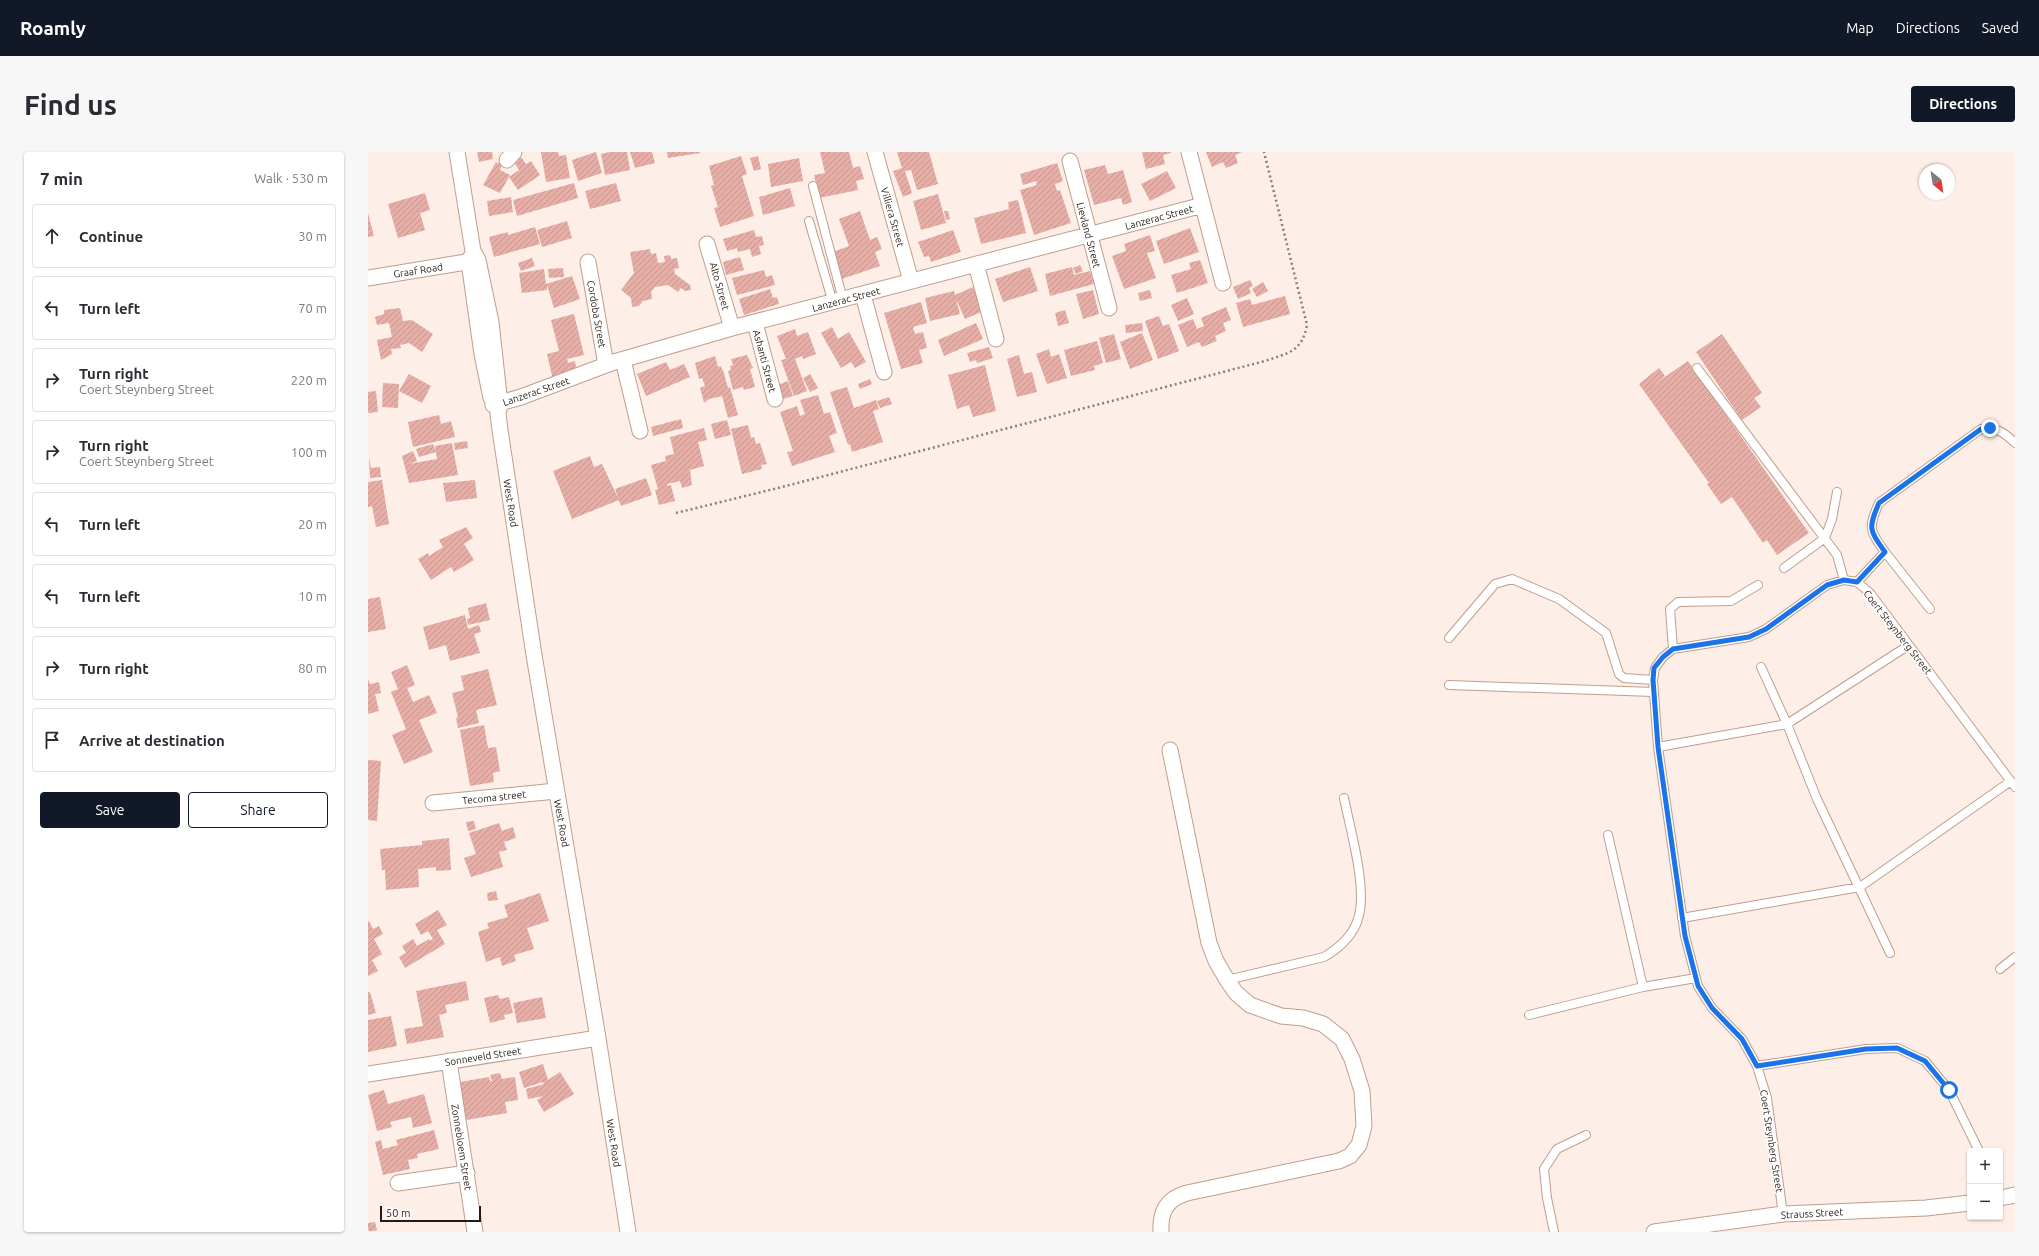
<!DOCTYPE html>
<meta charset="utf-8">
<style>
body{margin:0;font-family:Ubuntu,sans-serif;background:#f7f7f7;color:#2b2b33}
.controls{position:absolute;right:12px;bottom:12px;display:grid;overflow:hidden;border-radius:4px;box-shadow:0 1px 3px #0004}
.controls button{width:36px;height:36px;display:grid;place-items:center;padding:0;border:0;border-bottom:1px solid #e1e1e2;background:#fff;color:#2b2b33;font:20px sans-serif}
.compass{position:absolute;left:1551px;top:12px;width:36px;height:36px;border-radius:50%;background:#fff;box-shadow:0 1px 3px #0004;rotate:150deg}
.scale{position:absolute;left:12px;bottom:10px;width:101px;box-sizing:border-box;padding-left:4px;border:2px solid #271a14;border-top:0;font-size:11px;line-height:14px;white-space:nowrap;color:#271a14;-webkit-text-stroke:3px #fff;paint-order:stroke}
.stop{position:absolute;width:12px;height:12px;margin:-9px;border:3px solid #1a73e8;border-radius:50%;background:#fff}
.stop.end{background:#1a73e8;border-color:#fff;box-shadow:0 1px 4px #0008}
.list{margin:0;padding:0;list-style:none}
h2{display:flex;justify-content:space-between;align-items:center;height:52px;margin:0;padding:0 16px;font-size:17px}
h2 small{font-size:13px;font-weight:400;color:#7c7c81}
.list li{display:grid;grid-template-columns:26px 1fr auto;gap:12px;align-items:center;box-sizing:border-box;height:64px;margin:0 8px 8px;padding:0 8px;border:1px solid #e1e1e2;border-radius:4px}
.list b{display:block;font-size:15px;white-space:nowrap}
.list p{margin:0;font-size:13px;white-space:nowrap;color:#7c7c81}
.list em{font-size:13px;font-style:normal;color:#7c7c81}
.actions{display:flex;gap:8px;padding:12px 16px}
.actions a{flex:1;padding:9px 0;border:1px solid #111827;border-radius:4px;text-align:center;font-size:14px;color:#111827}
.actions .main{background:#111827;color:#fff}
.icon{flex:none;width:22px;height:22px;fill:none;stroke:currentColor;stroke-width:2;stroke-linecap:round;stroke-linejoin:round}
.map{position:relative;flex:none;width:1647px;height:1080px;overflow:hidden;border-radius:4px}
header{display:flex;align-items:center;gap:24px;box-sizing:border-box;height:56px;padding:0 20px;background:#111827;color:#fff}
header strong{font-size:19px}
nav{display:flex;gap:22px;margin-inline-start:auto;font-size:14px}
.intro{display:flex;align-items:center;justify-content:space-between;box-sizing:border-box;height:96px;padding:0 24px}
h1{margin:0;font-size:28px}
.button{padding:10px 18px;border-radius:4px;background:#111827;color:#fff;font-size:14px;font-weight:700}
main{display:flex;gap:24px;padding:0 24px}
aside{flex:1;background:#fff;border-radius:4px;box-shadow:0 1px 3px #0004}
.map>svg:first-child{display:block}
.building{fill:url(#building-hatch)}
.lines{fill:none;stroke-linecap:round;stroke-linejoin:round}
.service-casing{stroke:#bf9e8d;stroke-width:10}
.minor-casing{stroke:#bf9e8d;stroke-width:17}
.path{stroke:#8b7d76;stroke-width:2.5;stroke-dasharray:2 3;stroke-linecap:butt}
.service{stroke:#fff;stroke-width:8}
.minor{stroke:#fff;stroke-width:15}
.route{stroke:#1a73e8;stroke-width:5}
.labels{text-anchor:middle;stroke-width:3;stroke-linejoin:round;paint-order:stroke}
.street-label{font-size:10px;fill:#271a14;stroke:#fff}
</style>
<header>
<strong>Roamly</strong>
<nav><a>Map</a><a>Directions</a><a>Saved</a></nav>
</header>
<div class="intro"><h1>Find us</h1><a class="button">Directions</a></div>
<main>
<aside>
<h2>7 min<small>Walk · 530 m</small></h2>
<ul class="list">
<li><svg class="icon" aria-label="ahead" viewBox="0 0 24 24"><path d="M12 20V5M6 11l6-6 6 6"/></svg><div><b>Continue</b></div><em>30 m</em></li>
<li><svg class="icon" aria-label="left" viewBox="0 0 24 24"><path d="M17 20v-9H6M10 6l-5 5 5 5"/></svg><div><b>Turn left</b></div><em>70 m</em></li>
<li><svg class="icon" aria-label="right" viewBox="0 0 24 24"><path d="M7 20v-9h11M14 6l5 5-5 5"/></svg><div><b>Turn right</b><p>Coert Steynberg Street</p></div><em>220 m</em></li>
<li><svg class="icon" aria-label="right" viewBox="0 0 24 24"><path d="M7 20v-9h11M14 6l5 5-5 5"/></svg><div><b>Turn right</b><p>Coert Steynberg Street</p></div><em>100 m</em></li>
<li><svg class="icon" aria-label="left" viewBox="0 0 24 24"><path d="M17 20v-9H6M10 6l-5 5 5 5"/></svg><div><b>Turn left</b></div><em>20 m</em></li>
<li><svg class="icon" aria-label="left" viewBox="0 0 24 24"><path d="M17 20v-9H6M10 6l-5 5 5 5"/></svg><div><b>Turn left</b></div><em>10 m</em></li>
<li><svg class="icon" aria-label="right" viewBox="0 0 24 24"><path d="M7 20v-9h11M14 6l5 5-5 5"/></svg><div><b>Turn right</b></div><em>80 m</em></li>
<li><svg class="icon" aria-label="arrive" viewBox="0 0 24 24"><path d="M6 21V4h12l-3 4 3 4H6"/></svg><div><b>Arrive at destination</b></div></li>
</ul>
<div class="actions"><a class="main">Save</a><a>Share</a></div>
</aside>
<div class="map">
<svg width="1647" height="1080" viewBox="0 0 1647 1080">
<defs>
<pattern id="building-hatch" width="6" height="6" patternUnits="userSpaceOnUse"><rect width="6" height="6" fill="#e5afa8"/><path d="M-1 1l2-2M0 6l6-6M5 7l2-2" fill="none" stroke="#c49690"/></pattern>
</defs>
<rect width="100%" height="100%" fill="#fdefe7"/>
<!-- building -->
<path class="building" d="M109,0H124L125,7L111,10Z
M173,0H190L191,4L198,3L202,26L178,30Z
M228,0L234,21L210,29L204,8Z
M242,0H259L262,18L237,23L233,2Z
M262,0H284L287,11L267,16Z
M299,0H332V1L300,6Z
M452,0H481L485,16L492,14L496,27L488,29L490,38L451,46L446,23L457,21Z
M529,0H561L570,32L549,38L543,18L537,19L544,41L535,45L525,19L534,16Z
M774,0H803V1L795,3L797,12L778,17Z
M838,0H874L867,3L870,11L858,16L855,10L844,15Z
M373,4L379,22L374,24L386,64L352,75L346,56L350,55L343,34L346,33L341,14Z
M390,4L393,17L386,19L382,6Z
M153,5L158,12L163,9L172,23L150,38L141,25L151,18L146,10Z
M431,6L435,29L403,35L400,12Z
M128,10L134,13L132,18L142,23L132,41L115,33Z
M689,11L695,29L687,32L689,39L692,38L703,71L666,83L652,38L669,33L668,29L655,33L652,22Z
M737,13L740,22L755,18L764,50L755,53L753,46L726,53L716,18Z
M799,19L808,36L782,49L773,32Z
M206,31L210,46L149,64L145,48Z
M248,31L253,49L222,57L217,39Z
M422,36L427,54L395,63L391,45Z
M57,41L62,58L52,61L57,78L30,86L20,52Z
M570,42L578,71L553,78L545,49Z
M143,45L145,60L121,64L119,49Z
M650,48L658,81L613,92L606,66L641,57L640,50Z
M492,59L502,88L509,85L514,97L507,100L512,114L474,127L465,100L481,94L471,67Z
M576,59H580L582,67L578,68Z
M0,61L6,84L0,85Z
M199,69L204,86L174,95L169,78Z
M167,75L172,92L126,105L121,85L140,80V83Z
M822,76L831,100L796,112L788,89Z
M386,78L388,85L394,84L396,93L391,94L393,102L384,105L382,97L370,100L369,96L359,99L355,87Z
M585,78L593,100L563,110L561,104L556,105L550,90Z
M782,83L787,99L779,101L788,126L756,137L744,104L758,99L756,92Z
M282,97L283,102L288,101L290,111L297,110L296,104L302,103L303,107L309,106L311,116L306,117L307,122L322,133L323,138L317,139L313,136L310,140L300,133L287,135L283,140L284,147L275,149L271,154L264,155L263,146L253,138L266,121L262,100Z
M372,105L376,118L358,123L355,110Z
M164,106L167,114L153,119L150,111Z
M832,108L840,131L809,141L803,123L823,117L821,111Z
M712,113L715,119L708,122L705,116Z
M662,115L670,139L635,150L627,127Z
M704,115L706,123L722,119L726,132L682,144L677,122Z
M195,116L196,125L181,126L180,117Z
M176,117L178,132L204,124L212,147L186,156L179,133V138L154,141L151,121Z
M396,118L398,125L404,123L407,133L369,143L364,126Z
M882,128L885,134L881,136L883,141L870,147L865,135Z
M895,130L900,139L889,145L884,137Z
M605,135L616,159L597,167L588,147L592,162L562,169L557,146L586,139L587,143Z
M402,137L405,146L409,145L411,152L376,163L371,147Z
M725,138L731,162L715,167L708,142Z
M782,138L784,146L772,149L770,141Z
M917,144L922,162L875,175L868,151L882,147L884,153Z
M819,146L826,162L810,169L803,153Z
M553,150L559,171L545,175L547,182L555,180L559,196L551,198L555,211L533,217L516,161Z
M858,155L863,168L855,171L858,179L847,184L849,189L834,195L831,190L819,195L810,173L825,167L829,177L836,174L833,166Z
M32,156L35,169L44,168L65,182L54,200L41,191L32,193L33,196L23,197L24,202L13,208L9,188L24,185L21,171L9,173L7,165L16,162V158Z
M697,158L701,171L690,174L687,161Z
M206,162L216,203L199,207L200,211L207,209L209,221L185,228L179,202L191,199L183,168Z
M791,164L795,174L801,172L811,199L790,207L777,169Z
M608,171L615,187L576,204L570,188Z
M774,171L775,179L758,181L757,173Z
M464,175L470,187L481,180L498,210L487,216L483,210L473,216L453,181Z
M427,177L429,184L440,180L448,202L435,207L434,204L427,207L439,239L426,244L413,208L418,207L409,184Z
M774,181L785,208L762,217L752,190Z
M746,182L753,207L738,211L731,186Z
M1354,182L1394,241L1386,246L1393,255L1374,268L1328,200Z
M729,189L735,211L726,214L727,218L703,224L696,198Z
M621,195L625,206L609,211L608,208L602,210L599,201Z
M681,197L683,205L691,202L699,226L679,232L668,202Z
M379,203L385,216L382,217L387,235L376,238L375,235L365,238L360,219L363,218L362,214L365,213L363,207Z
M651,203L656,222L664,220L669,240L649,245L639,207Z
M347,204L350,215L353,214L354,218H355L360,236L362,235L370,263L360,266L354,244L341,247L336,251L332,236L337,234L334,226L331,227L327,211Z
M1320,209L1441,381L1409,403L1399,388L1395,391L1364,345L1353,352L1339,332L1341,331L1271,232L1291,216L1297,224L1285,233Z
M298,210L302,218L316,212L322,225L278,244L269,222Z
M617,213L628,259L605,265L601,253L589,257L580,223Z
M41,222L63,234L54,251L31,239Z
M442,222L450,236L442,240L435,226Z
M502,227L504,232L492,237L490,232Z
M420,229L425,244L415,247L410,233Z
M15,231L31,232L30,256L14,255Z
M479,235L486,256L508,248L511,257L505,259L515,290L484,300L482,292L480,293L462,240Z
M8,239L10,260L0,261V240Z
M450,243L456,262L462,260L469,281L461,284L467,300L424,314L419,300L425,299L412,260L429,254L432,264L437,262L432,248Z
M521,245L524,252L512,256L509,249Z
M71,263L73,272L83,269L87,285L45,295L40,270Z
M313,267L315,276L285,284L283,275Z
M359,268L363,283L347,287L343,272Z
M380,273L383,286L386,285L388,292L392,291L399,312L393,313L394,317L374,322L363,277Z
M336,276L339,288L330,290L336,314L322,318L324,333L314,336L312,329L299,332L300,334L303,333L307,349L291,353L287,338L290,337L283,313L298,309L297,304L306,302L302,285Z
M99,289L100,296L87,298L86,291Z
M84,291L90,323L41,331L34,304L45,299L49,309L40,312L69,307L67,294Z
M65,292L68,300L51,305L48,297Z
M222,304L226,315L234,312L251,348L204,367L185,319Z
M1,305L3,316L12,315L13,325L2,326Z
M278,326L284,343L253,354L247,337Z
M14,328L21,372L8,375L4,354L0,355V330Z
M107,328L109,346L78,350L75,331Z
M98,375L105,386L96,392L106,408L86,420L83,415L63,428L50,407L60,401L61,404L75,395L71,388Z
M12,445L18,477L0,480V447Z
M118,451L122,468L100,473L99,467L102,466L100,456Z
M97,463L100,477L111,473L113,480L106,482L112,501L82,509L78,493L61,498L55,475Z
M39,513L47,533L39,536L45,550L61,543L69,561L51,568L65,600L36,612L24,583L38,577L23,540L30,537L23,520Z
M120,517L129,553L108,558L111,571L90,576L88,566L90,565L84,541L96,538L93,524Z
M0,527L2,532L11,530L13,541L7,542L11,559L0,562Z
M116,573L120,596L128,595L132,619L125,621L126,630L102,634L92,578Z
M0,608L13,609L9,669L0,668Z
M106,669L108,677L100,679L98,670Z
M131,671L134,679L145,675L148,686L136,690L139,698L131,700L135,715L103,725L96,706L108,702L101,681Z
M81,686L83,718L68,719V715L50,717L51,735L18,738L17,718H14L12,697L54,693V689Z
M128,739L130,748L120,749L119,741Z
M172,741L181,769L159,776L166,797L146,803L148,809L134,814L132,805L118,810L110,780L121,776L119,771L140,765L136,753Z
M70,758L79,773L69,778L77,792L37,816L31,805L38,801L34,794L45,787L49,794L61,787L62,789L65,787L60,779L53,783L47,772Z
M1,769L5,777L11,774L15,782L6,787L14,802L4,808L10,819L0,824V770Z
M98,829L101,848L77,853L79,861L71,863L76,885L39,892L36,877L55,874L48,839Z
M0,840H2L8,861L0,863Z
M130,843L132,847L141,845L145,861L136,863L137,867L122,871L116,846Z
M174,845L178,866L149,871L145,851Z
M23,864L29,894L0,900V868Z
M175,912L180,928L192,920L206,942L176,960L169,948L175,944L160,947L158,937L176,932L175,930L156,936L151,920Z
M132,921L134,927L147,925L150,948L137,950L139,961L98,968L92,930L121,925L122,929H124L122,923Z
M16,938L20,952L56,942L64,971L45,976L43,965L22,970L24,975L9,979L0,943Z
M66,978L71,997L49,1002L50,1006L40,1008L42,1017L15,1023L7,990L13,988L15,997L30,993L28,988Z
M7,1070L9,1078L0,1080V1071Z"/>
<g class="lines">
<!-- service casing -->
<g class="service-casing">
<path id="service" d="M445,34L475,148
M441,69L465,151
M1329,216L1469,403L1476,428
M1517,400L1562,457
M1416,416L1457,386L1464,367L1469,340
M1489,430L1517,400C1501,378 1500,376 1511,351L1613,277C1628,275 1636,280 1647,291
M1081,486L1127,432L1144,427L1191,447L1238,481L1251,522L1256,526L1285,528
M1305,497L1302,457L1310,450L1363,449L1390,433
M1393,515L1419,572L1449,647L1522,801
M1081,533L1286,540
M1290,595L1419,572L1541,493
M1240,683L1275,835
M1314,766L1492,735L1643,629
M1632,817L1647,805
M859,828L956,805C971,796 985,784 990,767C1000,737 982,677 976,646
M1161,863L1275,835L1328,826
M1389,914L1498,897L1529,896L1557,909L1581,938L1611,999
M1415,1062L1399,946L1389,914L1374,887L1344,856L1330,834L1317,784L1290,595L1285,528L1287,516L1295,505L1305,497L1381,485L1398,477L1459,433L1476,428L1489,430L1502,441L1647,635
M1186,1080L1179,1046L1176,1017L1189,997L1218,983"/>
</g>
<!-- minor casing -->
<g class="minor-casing">
<path id="minor" d="M89,0L105,99L110,108L123,170L132,252L130,262L132,278L166,503L230,886L260,1080
M507,0L543,129
M821,0L855,131
M139,8L146,0
M702,9L741,156
M339,92L364,176
M102,106L101,110L114,202L123,246
M220,110L238,213
M608,112L628,187
M0,126L110,108
M495,143L516,220
M387,171L407,247
M255,208L272,279
M125,253L153,245L246,210L364,176L835,53
M65,651L188,639
M81,909L107,1080
M0,922L230,886
M30,1031L99,1021
M1632,1046L1647,1043
M793,1080C792,1060 798,1047 819,1041L971,1009L982,1004L991,993L996,974L994,939L984,907L974,887L955,872L935,866L913,864L882,853L868,841L859,828L848,809L841,791L802,598
M1286,1080L1415,1062L1558,1056L1602,1051"/>
</g>
<!-- path -->
<path class="path" d="M308,361L418,334L897,209C920,201 934,200 939,173L896,0"/>
<!-- service -->
<use href="#service" class="service"/>
<!-- minor -->
<use href="#minor" class="minor"/>
</g>
<g class="lines">
<!-- route -->
<path class="route" d="M1581,938L1557,909L1529,896L1498,897L1389,914L1374,887L1344,856L1330,834L1328,826L1317,784L1290,595L1285,528L1286,516L1295,505L1305,497L1381,485L1398,477L1459,433L1476,428L1489,430L1517,400C1501,378 1500,376 1511,351L1613,277L1622,276"/>
</g>
<g class="labels">
<!-- street labels -->
<g class="street-label">
<text transform="translate(525 65) rotate(74)" y="4">Villiera Street</text>
<text transform="translate(791 65) rotate(-15)" y="4">Lanzerac Street</text>
<text transform="translate(721 83) rotate(75)" y="4">Lievland Street</text>
<text transform="translate(50 118) rotate(-9)" y="4">Graaf Road</text>
<text transform="translate(352 134) rotate(74)" y="4">Alto Street</text>
<text transform="translate(478 147) rotate(-15)" y="4">Lanzerac Street</text>
<text transform="translate(229 162) rotate(80)" y="4">Cordoba Street</text>
<text transform="translate(397 209) rotate(75)" y="4">Ashanti Street</text>
<text transform="translate(168 239) rotate(-19)" y="4">Lanzerac Street</text>
<text transform="translate(143 351) rotate(81)" y="4">West Road</text>
<text transform="translate(1530 480) rotate(52)" y="4">Coert Steynberg Street</text>
<text transform="translate(126 645) rotate(-6)" y="4">Tecoma street</text>
<text transform="translate(194 671) rotate(80)" y="4">West Road</text>
<text transform="translate(115 904) rotate(-9)" y="4">Sonneveld Street</text>
<text transform="translate(1404 989) rotate(81)" y="4">Coert Steynberg Street</text>
<text transform="translate(246 991) rotate(81)" y="4">West Road</text>
<text transform="translate(94 995) rotate(81)" y="4">Zonnebloem Street</text>
<text transform="translate(1444 1061) rotate(-3)" y="4">Strauss Street</text>
</g>
</g>
</svg>
<div class="controls">
<button>+</button>
<button>−</button>
</div>
<svg class="compass" viewBox="-18 -18 36 36"><path d="M0-13l5 13h-10z" fill="#e53935"/><path d="M0 13l5-13h-10z" fill="#7c7c81"/></svg>
<div class="scale">50 m</div>
<div class="stop" style="left:1581px;top:938px"></div>
<div class="stop end" style="left:1622px;top:276px"></div>
</div>
</main>
